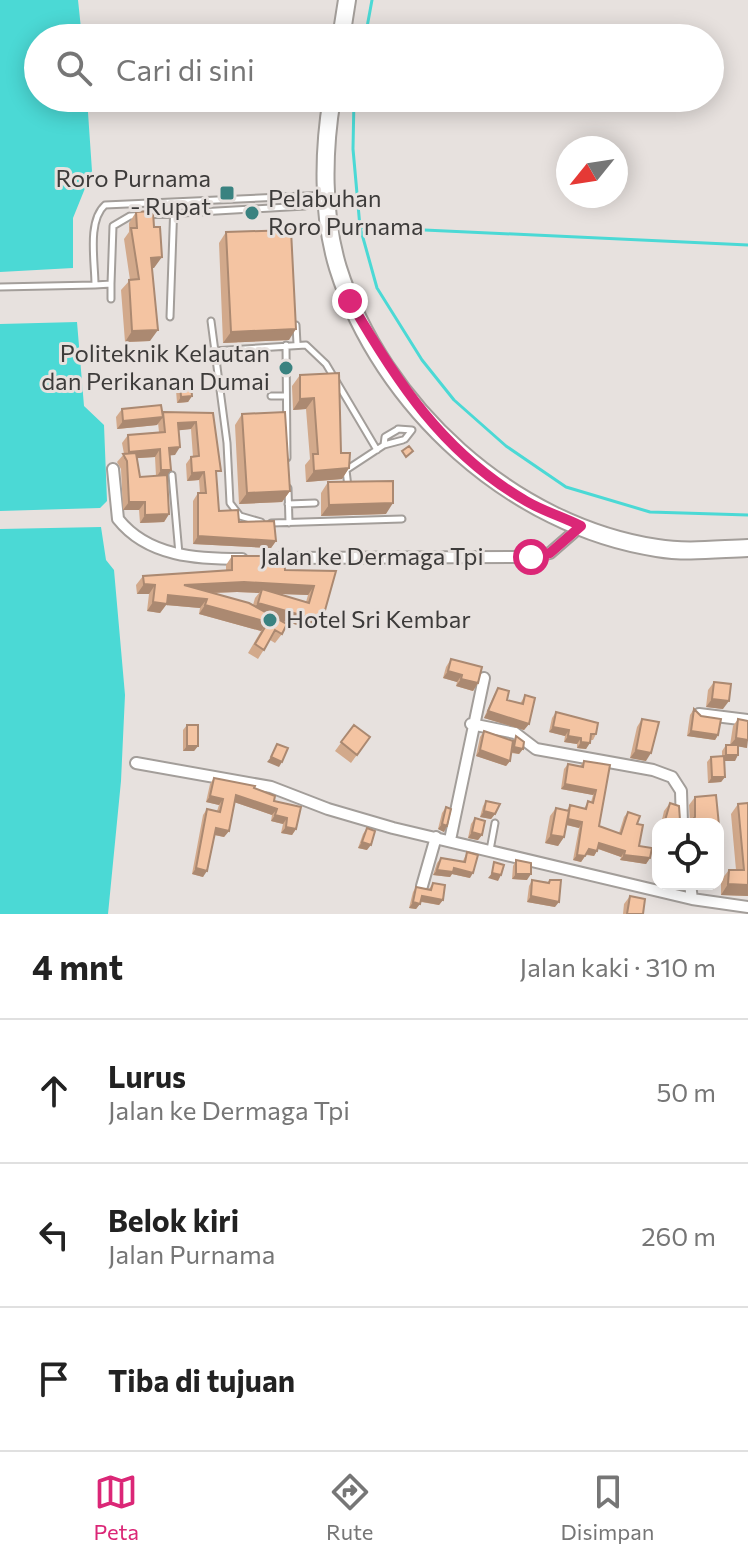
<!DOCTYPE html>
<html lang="id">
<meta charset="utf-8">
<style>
body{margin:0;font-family:Commissioner,sans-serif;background:#f2f2f2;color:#222}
.controls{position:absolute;right:24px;bottom:24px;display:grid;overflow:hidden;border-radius:16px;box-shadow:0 4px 20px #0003}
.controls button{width:72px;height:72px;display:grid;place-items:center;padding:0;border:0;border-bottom:2px solid #e0e0e0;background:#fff;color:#222;font:40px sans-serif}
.compass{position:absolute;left:556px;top:136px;width:72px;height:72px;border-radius:50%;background:#fff;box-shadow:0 4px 20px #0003;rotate:240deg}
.stop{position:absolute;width:24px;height:24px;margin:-18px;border:6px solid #db2777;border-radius:50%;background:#fff}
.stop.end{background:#db2777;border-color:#fff;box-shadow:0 2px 8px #0008}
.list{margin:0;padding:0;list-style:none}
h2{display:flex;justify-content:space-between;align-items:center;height:104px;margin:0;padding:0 32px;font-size:34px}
h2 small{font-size:26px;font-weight:400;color:#767676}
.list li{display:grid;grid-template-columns:52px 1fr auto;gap:24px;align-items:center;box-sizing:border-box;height:144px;padding:0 32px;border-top:2px solid #e0e0e0}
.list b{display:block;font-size:30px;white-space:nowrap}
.list p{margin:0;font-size:26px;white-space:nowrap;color:#767676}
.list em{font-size:26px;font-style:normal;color:#767676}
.icon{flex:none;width:44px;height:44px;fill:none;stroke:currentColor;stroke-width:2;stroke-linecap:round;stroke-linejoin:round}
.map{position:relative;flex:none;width:748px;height:914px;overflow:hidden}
.search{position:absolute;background:#fff;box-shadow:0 4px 20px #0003;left:24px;right:24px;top:24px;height:88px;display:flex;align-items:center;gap:20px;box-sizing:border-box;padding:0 28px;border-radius:44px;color:#767676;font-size:30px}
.sheet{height:536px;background:#fff}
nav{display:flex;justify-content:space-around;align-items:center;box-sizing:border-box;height:112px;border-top:2px solid #e0e0e0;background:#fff;font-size:22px;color:#767676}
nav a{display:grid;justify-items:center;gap:4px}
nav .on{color:#db2777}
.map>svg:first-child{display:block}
.water{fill:#4bd9d5}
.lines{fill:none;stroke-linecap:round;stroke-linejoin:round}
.stream{stroke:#4bd9d5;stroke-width:3}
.service-casing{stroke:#a39e9a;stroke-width:9}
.minor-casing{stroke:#a39e9a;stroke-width:14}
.primary-casing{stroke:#a39e9a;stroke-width:20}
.service{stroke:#fff;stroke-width:5}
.minor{stroke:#fff;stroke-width:10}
.primary{stroke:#fff;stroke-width:16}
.wall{fill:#d2a98b;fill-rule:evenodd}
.shaded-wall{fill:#ab8971}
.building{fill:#f4c4a2;stroke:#ab8971;stroke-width:2}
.route{stroke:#db2777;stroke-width:10}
.poi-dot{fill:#3a8280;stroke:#e7e1de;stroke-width:3}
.labels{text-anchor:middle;stroke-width:6;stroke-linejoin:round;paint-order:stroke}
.poi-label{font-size:24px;fill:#3d3b3a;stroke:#e7e1de;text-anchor:end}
.street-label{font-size:24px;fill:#3d3b3a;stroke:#e7e1de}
</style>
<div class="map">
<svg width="748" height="914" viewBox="0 0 748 914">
<rect width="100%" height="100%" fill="#e7e1de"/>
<!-- water -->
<path class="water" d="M0,0H78L82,38H38V98H87L92,171L73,218V268L0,272Z
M77,322L84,406L104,425L107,501L100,508L0,511V324Z
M101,527L106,560L114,570L125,695L121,781L108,914H0V529Z"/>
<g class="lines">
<!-- stream -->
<path class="stream" d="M365,38L372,0
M354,98L353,149L360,227L377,288L422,360L454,400L506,446L566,487L650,512L748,515
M360,227L748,245"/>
<!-- service casing -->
<g class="service-casing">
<path id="service" d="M304,196L105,205C87,221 95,262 95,285L111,284L113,226L130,216L305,206
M306,196L325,195
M111,284V299
M0,287L95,285
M170,317L174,202
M211,321L227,443L230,503L240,516L261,522
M296,325L297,344
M286,345L287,458
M213,351L306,345L326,364L377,450
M271,396H286
M398,429L412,430L405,439
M397,430L385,437L384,445L403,440
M172,475L179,554
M348,487L346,470L384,445
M288,488L289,523
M288,504L315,503
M271,523L402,519
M490,850L495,823"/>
</g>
<!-- minor casing -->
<g class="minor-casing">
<path id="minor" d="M113,469L118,519C148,557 198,559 242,559
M274,558L531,557L550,553L581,526
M699,714L748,720
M471,724L515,733L536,749L653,770L672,777L681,791L682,824
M136,763L271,787L328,809L393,828L692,899L748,907
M450,840L484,678
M690,884L692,899
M422,886L436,837"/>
</g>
<!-- primary casing -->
<g class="primary-casing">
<path id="primary" d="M341,38L347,0
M332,98C323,151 322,216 338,268C381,406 512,526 657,548C686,553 718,549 748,548"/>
</g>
<!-- service -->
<use href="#service" class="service"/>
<!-- minor -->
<use href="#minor" class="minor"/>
<!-- primary -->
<use href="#primary" class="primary"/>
</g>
<!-- wall -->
<path class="wall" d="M136,212L154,268H152L150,341L125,342L121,290L130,280L124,239L129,232V223Z
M226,232L289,340L223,343L219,243Z
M339,373L341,453L349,468L342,479L306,482L305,465L310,459L306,409L293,410L292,386L300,375Z
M180,384L192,396L188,402L177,403L176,390Z
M122,409L162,414L163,412L213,413L216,478L219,511L239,522L276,541L271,548L193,544V501L198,493H200L199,480L187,481L186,464L191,457H193L191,429L179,430L175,455H170L167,475L169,514L164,522L140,523L139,510H123L121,469L117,462L124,454L122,443L128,435L159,432L158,423L157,425L117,429L116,417ZM155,457L156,476L140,477L137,458Z
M242,414L290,491L282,502L239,504L235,425Z
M328,482L386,514L321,516V493Z
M232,556L285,570L336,571L315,630L280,620L282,634L275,643L270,640L258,659L248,653L261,631L199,614L200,608L166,605L160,613L147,611L149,594H137L136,585L143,576L226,571V565ZM237,592L259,593L255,598L253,605L212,593ZM277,594L308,595L306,602Z
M451,659L478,683L473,691L456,686L457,682L443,678L446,667Z
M714,682L723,709L706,707L708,690Z
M498,688L507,700L520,704L525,695L529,724L524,730L484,718L494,695Z
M694,709L718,735L715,740L687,736L690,715Z
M556,712L596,734L593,740H590L586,749L577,748V744L564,742L565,736L549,732L552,718Z
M642,719L646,761L630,758L637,727Z
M738,719L747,748L738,746L735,761H724L725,777L721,782L708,783L707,762L711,757L722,756V751L726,745H730L733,726Z
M187,725L198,746L194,751H183V730Z
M354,725L370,737L351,763L335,751Z
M484,731L513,741L516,736L523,749L519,754L511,753L510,761L506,766L476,756L480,737Z
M584,761L610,765L599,826L619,833L624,817L628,812L637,824L639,846L650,858L646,864L620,860L621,857L598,849L594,856L586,855L581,862L573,860L579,828L566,825L564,837L558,846L545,843L550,816L556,808L567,810L570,805L584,809L588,801L591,802L593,795L561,789L564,769L568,764L580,766Z
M214,778L254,788L274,801L296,829L292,835L281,833L283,824L271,821L272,815L234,802L229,831L224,837L214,835L203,877L192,874L203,815L207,809L217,811L219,805L206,802L210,784Z
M695,797L718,824H661L664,811L670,803L680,820L689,824L690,823L689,805Z
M486,801L495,814L491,819L480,817L483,806Z
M748,803V896L721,895V880L729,870H736L731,814L738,804Z
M446,807L444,832L438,829L442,813Z
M475,818L482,835L478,840L468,838L471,824Z
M367,828V850L358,848L363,834Z
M467,852L470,878L452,874L450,877L433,875L437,863L441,858L463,861Z
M516,860L527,880L512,879L513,866Z
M532,880L548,882L550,880L555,907L527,902L529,886Z
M433,883L443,900L439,905L421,902L416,909L409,908L413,892L416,887L429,889Z
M630,896L643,914H623L624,904Z"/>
<!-- shaded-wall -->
<path class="shaded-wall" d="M162,257L154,268L143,269L151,258Z
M296,329L289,340L223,343L231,332Z
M158,330L150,341L125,342L132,331Z
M192,396L188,402L177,403L181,397Z
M314,398L306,409L293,410L300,399Z
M163,417L157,425L117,429L123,421Z
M196,422L191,429L173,431L178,423Z
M180,447L175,455L164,456L169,448Z
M160,449L155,457L124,459L129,452Z
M349,468L342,479L306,482L314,471Z
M161,470H171L166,477L156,478Z
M204,472L199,480L187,481L192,473Z
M290,491L282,502L239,504L247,493Z
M129,502H145L139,510H123Z
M393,503L386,514L321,516L329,505Z
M169,514L164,522L140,523L145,515Z
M198,536L276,541L271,548L193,544Z
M244,582L314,586L308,595L261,593L262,589L259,593L237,592L177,594L184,585Z
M144,584L155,585L149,594H137Z
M168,595L207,599L200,608L166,605L160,613L147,611L153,602Z
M258,603L322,621L315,630L251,612Z
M205,605L268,622L261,631L199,614Z
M448,671L462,675L457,682L443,678Z
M461,679L478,683L473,691L456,686Z
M712,699L729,701L723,709L706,707Z
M488,711L529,724L524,730L484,718Z
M553,727L569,730L565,736L549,732Z
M691,731L718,735L715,740L687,736Z
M568,736L581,738L577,744L564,742Z
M736,738L748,740L747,748L730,745Z
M581,742L590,743L586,749L577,748Z
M187,746H198L194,751H183Z
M514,747L523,749L519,754L510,752Z
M480,750L510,761L506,766L476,756Z
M636,750L651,753L646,761L630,758Z
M726,755H738L735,761H722Z
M271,757L282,762L279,767L267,762Z
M712,777H725L721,782L708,783Z
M565,784L596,790L593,795L561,789Z
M236,795L277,809L272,815L231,801Z
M210,796L223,799L219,805L206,802Z
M484,811L495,814L491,819L480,817Z
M275,815L287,818L283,824L271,821Z
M567,818L582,822L579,828L563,824Z
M442,824L447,826L444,832L438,829Z
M286,827L296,829L292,835L281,833Z
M216,828L229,831L224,837L211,834Z
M472,832L482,835L478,840L468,838Z
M551,835L564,837L558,846L545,843Z
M362,842L371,845L367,850L358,848Z
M599,843L625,851L621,857L596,848Z
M589,849L597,851L594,856L585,854Z
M577,855L585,856L581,862L573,860Z
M624,855L650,858L646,864L620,860Z
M196,868L207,871L203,877L192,874Z
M454,868L473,873L470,878L452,874L450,877L433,875L437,870Z
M492,873L501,875L498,881L488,878Z
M516,874H531L527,880L512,879Z
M671,884H686L683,889Z
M728,884L748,885V896L721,895Z
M422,896L443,900L439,905L418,901Z
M531,896L559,902L555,907L527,902Z
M413,902L420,904L416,909L409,908Z"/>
<!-- building -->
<path class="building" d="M153,211L154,227H160L162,257L151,258L158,330L132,331L129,280L139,279L131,228H137L136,212Z
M291,230L296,329L231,332L226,232Z
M339,373L341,453H350L349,468L314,471L313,454H318L314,398L300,399V375Z
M191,383L192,396L181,397L180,384Z
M161,405L163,417L123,421L122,409Z
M163,412L213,413L221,471H216L219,511L238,510L239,522L274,521L276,541L198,536V493H206L204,472L192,473L191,457L199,456L196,422L178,423L180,447L169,448L171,470H161L160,449L129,452L128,435L165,432Z
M285,412L290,491L247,493L242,414Z
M409,446L413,451L406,457L402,451Z
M136,453L140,477L167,475L169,514L145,515V502H129L127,461L123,454Z
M393,481V503L329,505L328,482Z
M232,556H284L285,570L336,571L322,621L258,603L262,589L309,603L314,586L244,582L184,585L249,603L287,624L282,634L275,630L264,650L255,644L268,622L205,605L207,599L168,595L167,604L153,602L155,585L144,584L143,576L232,570Z
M451,659L482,667L478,683L461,679L462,675L448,671Z
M714,682L731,684L729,701L712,699Z
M498,688L509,691L507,700L523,704L525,695L535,698L529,724L488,711Z
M694,709L701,716L721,719L718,735L691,731Z
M556,712L598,723L596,734H591L590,743L581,742V738L568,736L569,730L553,727Z
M642,719L659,722L651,753L636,750Z
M738,719L748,721V740L736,738Z
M187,725H198V746H187Z
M354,725L370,737L357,755L341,742Z
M484,731L513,741L510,761L480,750Z
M516,736L524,742L523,749L514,747Z
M277,744L288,748L282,762L271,757Z
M726,745H738V755H726Z
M724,756L725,777H712L711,757Z
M584,761L610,765L599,826L621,834L628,812L640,816L637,824L643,825L639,846L652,848L650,858L624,855L625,851L599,843L597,851L589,849L585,856L577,855L582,822L568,819L570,805L586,809L588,801L593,803L596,790L565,784L568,764L583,767Z
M214,778L255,786L254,788L275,796L274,801L301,807L296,829L286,827L287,818L275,815L277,809L236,795L229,831L216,828L207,871L196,868L207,809L220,812L223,799L210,796Z
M716,795L722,856H718V824H664L670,803L679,806L680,820L689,824L695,817V797Z
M486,801L500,804L495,814L484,811Z
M748,803V885L728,884L729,870H744L738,804Z
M446,807L451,809L447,826L442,824Z
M556,808L569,811L564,837L551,835Z
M475,818L485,821L482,835L472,832Z
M367,828L375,831L371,845L362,842Z
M467,852L478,855L473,873L454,868L453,872L437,870L441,858L465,862Z
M516,860L531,863V874H516Z
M494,862L504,865L501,875L492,873Z
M532,880L549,883L550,880H561L559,902L531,896Z
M433,883L445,885L443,900L422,896L420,904L413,902L416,887L431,890Z
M630,896L645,899L643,914H627Z"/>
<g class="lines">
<!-- route -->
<path class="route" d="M350,301C396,381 443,453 526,501C543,511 563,517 581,526L550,553L531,557"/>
</g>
<!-- markers -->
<g class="poi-dot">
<rect x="219" y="185" width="16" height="16" rx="4"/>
<circle cx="252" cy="213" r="8"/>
<circle cx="286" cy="368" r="8"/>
<circle cx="270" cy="620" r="8"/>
</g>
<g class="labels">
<!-- poi labels -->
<g class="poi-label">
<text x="211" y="187">Roro Purnama<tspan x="211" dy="28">- Rupat</tspan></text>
<text x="268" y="207" text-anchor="start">Pelabuhan<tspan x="268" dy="28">Roro Purnama</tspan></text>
<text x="270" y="362">Politeknik Kelautan<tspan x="270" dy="28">dan Perikanan Dumai</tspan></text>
<text x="286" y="628" text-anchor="start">Hotel Sri Kembar</text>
</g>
<!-- street labels -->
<g class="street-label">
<text x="372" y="565">Jalan ke Dermaga Tpi</text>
</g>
</g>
</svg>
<div class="controls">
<button><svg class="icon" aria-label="locate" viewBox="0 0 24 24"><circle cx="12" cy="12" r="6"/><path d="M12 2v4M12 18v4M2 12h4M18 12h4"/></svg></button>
</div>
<svg class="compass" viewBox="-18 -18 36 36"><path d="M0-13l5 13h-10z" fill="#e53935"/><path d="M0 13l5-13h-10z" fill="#767676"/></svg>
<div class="stop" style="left:531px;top:557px"></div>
<div class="stop end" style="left:350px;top:301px"></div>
<div class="search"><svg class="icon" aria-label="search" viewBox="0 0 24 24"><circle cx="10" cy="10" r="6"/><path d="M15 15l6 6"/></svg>Cari di sini</div>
</div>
<section class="sheet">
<h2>4 mnt<small>Jalan kaki · 310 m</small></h2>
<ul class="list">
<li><svg class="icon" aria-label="ahead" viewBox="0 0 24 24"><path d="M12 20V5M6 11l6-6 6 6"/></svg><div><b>Lurus</b><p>Jalan ke Dermaga Tpi</p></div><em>50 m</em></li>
<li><svg class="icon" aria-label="left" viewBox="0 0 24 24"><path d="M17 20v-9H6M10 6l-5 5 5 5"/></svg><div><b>Belok kiri</b><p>Jalan Purnama</p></div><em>260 m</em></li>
<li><svg class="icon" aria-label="arrive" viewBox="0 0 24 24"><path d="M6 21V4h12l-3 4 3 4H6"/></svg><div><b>Tiba di tujuan</b></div></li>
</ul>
</section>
<nav>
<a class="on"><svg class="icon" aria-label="map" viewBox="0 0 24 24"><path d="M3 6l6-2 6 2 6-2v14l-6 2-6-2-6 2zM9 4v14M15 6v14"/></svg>Peta</a>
<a><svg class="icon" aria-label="directions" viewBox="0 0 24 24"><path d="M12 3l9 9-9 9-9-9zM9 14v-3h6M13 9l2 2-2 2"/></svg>Rute</a>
<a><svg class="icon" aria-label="saved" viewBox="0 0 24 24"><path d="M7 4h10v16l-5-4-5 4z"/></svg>Disimpan</a>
</nav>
